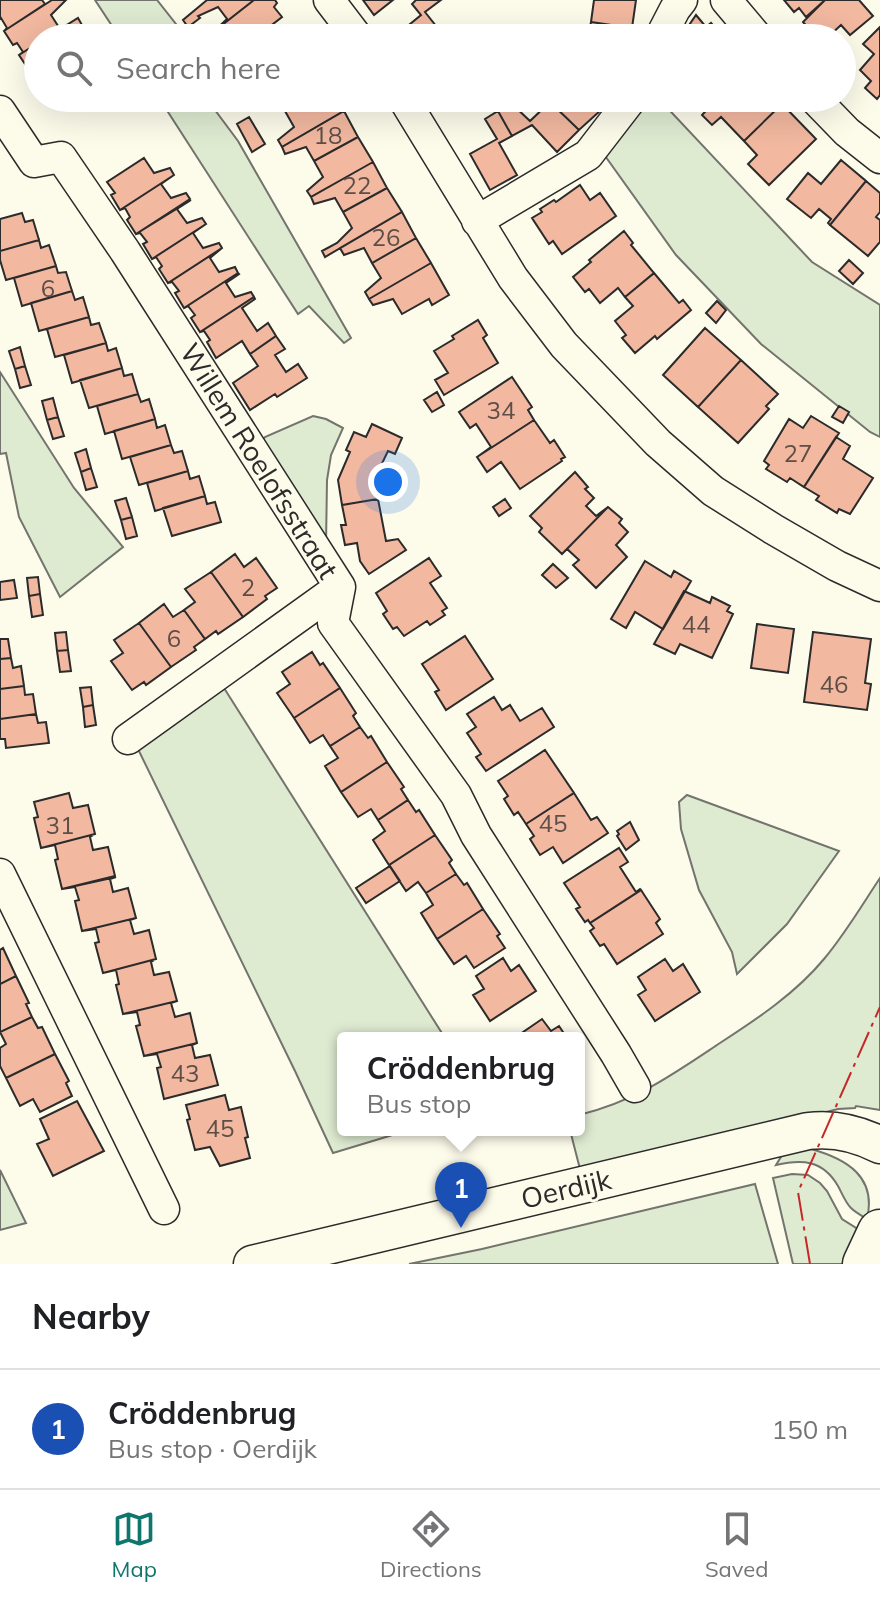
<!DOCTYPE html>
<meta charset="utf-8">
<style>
body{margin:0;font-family:Mulish,sans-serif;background:#f2f2f2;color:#202124}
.you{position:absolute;left:388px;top:482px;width:28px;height:28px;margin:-20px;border:6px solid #fff;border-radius:50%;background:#1a73e8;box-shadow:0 0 0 12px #1a73e833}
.badge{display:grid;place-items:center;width:52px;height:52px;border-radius:50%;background:#0f766e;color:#fff;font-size:26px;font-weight:700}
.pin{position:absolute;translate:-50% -66px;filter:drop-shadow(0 2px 4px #0008)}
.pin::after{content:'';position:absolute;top:42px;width:28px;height:24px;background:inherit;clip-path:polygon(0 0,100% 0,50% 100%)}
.popup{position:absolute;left:337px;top:1032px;width:248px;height:104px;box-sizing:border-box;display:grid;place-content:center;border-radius:8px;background:#fff;filter:drop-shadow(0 2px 6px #0005);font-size:26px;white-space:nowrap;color:#757577}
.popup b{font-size:30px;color:#202124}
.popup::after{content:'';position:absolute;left:50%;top:100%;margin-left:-16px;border:16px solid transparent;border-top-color:#fff}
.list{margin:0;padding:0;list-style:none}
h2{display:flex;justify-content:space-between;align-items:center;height:104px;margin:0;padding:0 32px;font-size:34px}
h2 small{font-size:26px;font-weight:400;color:#757577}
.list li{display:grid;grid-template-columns:52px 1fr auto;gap:24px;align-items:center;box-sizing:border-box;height:120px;padding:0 32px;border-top:2px solid #e0e0e0}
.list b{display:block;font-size:30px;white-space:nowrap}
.list p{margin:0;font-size:26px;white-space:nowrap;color:#757577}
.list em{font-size:26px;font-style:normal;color:#757577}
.icon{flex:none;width:44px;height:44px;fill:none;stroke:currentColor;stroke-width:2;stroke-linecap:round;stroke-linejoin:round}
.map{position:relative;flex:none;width:880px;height:1264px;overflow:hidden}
.search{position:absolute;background:#fff;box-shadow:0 8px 32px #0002;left:24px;right:24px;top:24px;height:88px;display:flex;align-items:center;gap:20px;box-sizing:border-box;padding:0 28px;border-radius:44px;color:#757577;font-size:30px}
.sheet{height:224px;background:#fff}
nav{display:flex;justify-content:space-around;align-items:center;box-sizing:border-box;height:112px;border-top:2px solid #e0e0e0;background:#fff;font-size:22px;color:#757577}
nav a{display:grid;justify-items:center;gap:4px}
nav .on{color:#0f766e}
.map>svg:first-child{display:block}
.green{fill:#deebd1;stroke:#74746e;stroke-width:2}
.building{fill:#f2b8a0;stroke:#2b2b2b;stroke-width:2}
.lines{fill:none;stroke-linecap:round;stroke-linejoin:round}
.minor-casing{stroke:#2b2b2b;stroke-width:33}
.tertiary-casing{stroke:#2b2b2b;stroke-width:39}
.primary-casing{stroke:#2b2b2b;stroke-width:47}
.minor{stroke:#fdfbea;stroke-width:30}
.tertiary{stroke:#fdfbea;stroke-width:36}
.primary{stroke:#fdfbea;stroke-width:44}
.power{stroke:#c62828;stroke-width:2;stroke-dasharray:28 6 4 6;stroke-linecap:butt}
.labels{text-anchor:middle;stroke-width:6;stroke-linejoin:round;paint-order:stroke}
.number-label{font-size:24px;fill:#5d4e48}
.street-label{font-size:28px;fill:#2b2b2b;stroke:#fdfbea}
</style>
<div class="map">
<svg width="880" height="1264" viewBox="0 0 880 1264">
<rect width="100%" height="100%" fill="#fdfbea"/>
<!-- green -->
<path class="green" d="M95,0H157L187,38H120Z
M159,98H206L238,141L351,338L344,343L309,306L298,314Z
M643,98H658L812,262L880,305V437L870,432L761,344L676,255L603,153Z
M0,372L74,488L123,547L60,597L19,517L6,453L0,454Z
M313,416L326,419L343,428L331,455L327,480L326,545L260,444L265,437Z
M224,688L445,1038H343V1130H409L333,1153L295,1071L137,747Z
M687,795L839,851L787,924L737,974L732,952L699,890L681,829L679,802Z
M880,878V1110L856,1106L855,1108L838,1109L581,1173L570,1130H579V1115C636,1101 672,1075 720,1043C757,1019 796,993 824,959C845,934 862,905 880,878Z
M811,1149C847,1159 877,1177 867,1219C862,1216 855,1212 851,1208C845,1202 842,1193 838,1186C823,1160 802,1159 776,1165L784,1152Z
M0,1170L26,1223L0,1230Z
M792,1174L808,1175L820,1183L827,1191L842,1219L864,1233L850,1264H793L773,1178Z
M755,1184L778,1264H409L482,1249Z"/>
<!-- building -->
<path class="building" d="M0,0H42L45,4L4,31L7,28L1,18L0,19Z
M52,0H66L51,15L60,29L46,38H38V43L19,55L23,52L17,43L13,45L4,31Z
M207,0H254L212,33L227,19L218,7L198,16L200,18L188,27L183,20Z
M254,0H275L277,3L274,7L282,17L255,38H242L236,30L216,38L212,33Z
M363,0H393L374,15Z
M416,0H441L425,12L444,36L441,38H393L421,15L412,4Z
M594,0H636L632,28L591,22Z
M784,0H825L806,17L799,8L794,12Z
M825,0H859L873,16L850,35L841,25L827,38L820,33L816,37L803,22Z
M696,15L706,27L711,23L724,38H686L683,34Z
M78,18L82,25L68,38H46Z
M591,22L632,28L630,38H588Z
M880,27V95L877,99L865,88L871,81L860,70L874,54L863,44Z
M38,43V75L33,67L29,70L19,55Z
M306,98H335L344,111L282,147L278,140L294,127L285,111Z
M554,98H590L601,110L579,130L550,102Z
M718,98H776L782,104L744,141L721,117L712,125L702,115Z
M550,102L579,130L557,152L532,125L512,136L498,111L511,103L530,121Z
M782,104L816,139L769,185L748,164L757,155L744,141Z
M344,111L358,137L314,161L306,147L285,154L282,147Z
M498,111L512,136L499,143L517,175L490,190L470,154L497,139L485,119Z
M249,117L265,144L252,152L237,124Z
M358,137L373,162L311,197L307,191L323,177L314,161Z
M144,158L154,173L170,168L174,175L120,210L111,195L115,193L107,182Z
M841,160L866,181L830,225L828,223L831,219L819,209L811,218L787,199L808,173L821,184Z
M373,162L387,188L343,212L335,198L314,204L311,197Z
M174,175L161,184L171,198L186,193L190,199L136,234L127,220L130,217L125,208L120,210Z
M866,181L880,193V212L876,217L880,220V242L868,256L830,225Z
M580,185L590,200L600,193L616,216L562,254L553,241L549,244L532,218L542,212L540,209L554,200L556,202Z
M387,188L402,212L325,257L322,251L337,243L352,228L343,212Z
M191,200L177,209L187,223L202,218L206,224L152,259L143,244L147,242L140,233L136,234Z
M402,212L416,238L372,263L364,248L344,255L340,248Z
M22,213L25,222L33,220L39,240L0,251V219Z
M206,224L193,233L203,248L219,243L222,248L168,283L159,269L162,266L156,257L152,259Z
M624,231L633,243L631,245L654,273L625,297L618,288L600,303L589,289L585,292L573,277L591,262L589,260Z
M416,238L431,263L369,299L365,292L381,278L372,263Z
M39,240L41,248L49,245L56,266L6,280L0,260V251Z
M222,248L210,258L219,272L235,267L238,273L184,308L175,293L179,291L172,282L168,283Z
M849,260L863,273L853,284L839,271Z
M431,263L449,295L432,305L429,299L402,314L393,299L373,305L369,299Z
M56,266L58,273L66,272L72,291L22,306L14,278Z
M238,273L239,274L226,283L235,297L251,292L254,297L200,332L191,318L195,315L188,306L184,308Z
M654,273L679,303L683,300L691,310L657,339L655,336L635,353L622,338L626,335L615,321L633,306L625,297Z
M72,291L75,300L83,297L89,317L39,331L31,303Z
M254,297L255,299L242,308L257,331L268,323L276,336L250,354L242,341L216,358L207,342L210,340L204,331L200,332Z
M717,301L726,310L716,323L706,313Z
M89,317L91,325L99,323L106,343L55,357L47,329Z
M478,320L487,335L483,338L498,363L444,395L435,380L448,373L434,351L454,339L452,336Z
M705,328L741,360L698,407L663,375Z
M276,336L285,349L275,355L286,372L298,364L307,378L277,397L275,394L250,410L233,383L258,366L250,354Z
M106,343L108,351L116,348L122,368L72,383L64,355Z
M20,347L25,366L15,369L9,351Z
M741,360L778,394L766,406L769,409L738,443L698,407Z
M25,366L31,385L20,388L15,369Z
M122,368L124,376L132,374L138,394L89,408L80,380Z
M512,377L532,407L528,410L534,420L477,457L491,447L476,424L470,428L459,412Z
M437,392L444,405L432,412L424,400Z
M138,394L141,402L149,399L155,419L105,434L97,406Z
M53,398L58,417L47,420L42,401Z
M839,406L849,412L843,423L832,417Z
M811,416L839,433L804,487L790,478L787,482L766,469L769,465L764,461L789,419L803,428Z
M58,417L64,436L53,439L47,420Z
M155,419L157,428L165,425L171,445L122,459L114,431Z
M534,420L550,443L554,440L565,457L561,459L562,461L520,489L501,462L487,472L477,457Z
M372,424L402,438L395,454L388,451L374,480L378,499L342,505L338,480L350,452L346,450L354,432L366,437Z
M836,437L850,446L843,459L873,478L850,514L839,509L837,513L816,500L819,496L804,487Z
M171,445L174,453L182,451L188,471L139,485L130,457Z
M86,449L91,468L81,472L75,453Z
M91,468L97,487L86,490L81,472Z
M188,471L190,479L199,476L205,496L155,511L147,483Z
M575,472L588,487L585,489L594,498L586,506L596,516L608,507L562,554L539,532L542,528L530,516Z
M205,496L207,504L215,502L221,522L172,536L163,508Z
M126,498L132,517L121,520L115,501Z
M378,499L386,541L398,539L406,550L369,574L360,561L357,543L345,545L341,525H346L342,505Z
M505,499L511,508L499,516L493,507Z
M608,507L622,519L619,523L628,532L616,545L627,557L596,588L573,565L579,560L567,549L562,554Z
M132,517L137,536L126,539L121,520Z
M235,554L244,567L256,558L277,588L265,596L267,599L243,617L211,572Z
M429,558L441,576L430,583L447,608L442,611L445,615L430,625L427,621L404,636L397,627L393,629L383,614L387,611L376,593Z
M645,561L671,577L674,571L691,581L663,629L635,612L626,628L611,619Z
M553,564L568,578L556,588L542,575Z
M211,572L243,617L218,634L216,631L205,639L184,610L195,602L185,589Z
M38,577L40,594L29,596L27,578Z
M14,580L17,598L0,600V582Z
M684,591L710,603L712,597L730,606L727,611L733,614L712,658L680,644L675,654L654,644Z
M40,594L43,615L32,617L29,596Z
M164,604L173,617L184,610L205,639L194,647L196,650L171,667L139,623Z
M139,623L171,667L146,685L144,682L132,690L111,661L123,653L114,640Z
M757,624L794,629L788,673L751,668Z
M66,632L68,650L57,651L55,633Z
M813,632L871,639L865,683L871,684L867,710L804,702Z
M465,636L493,679L446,710L435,692L439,690L422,664Z
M0,639H8L11,658L0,659Z
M68,650L71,671L60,672L57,651Z
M312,652L320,665L323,663L340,688L294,718L277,693L290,684L282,672Z
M11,658L13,668L21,666L24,686L0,689V659Z
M24,686L25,695L33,694L36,714L0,719V689Z
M91,687L93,705L83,707L80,688Z
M340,688L356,713L353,716L360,727L330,746L323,735L310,743L294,718Z
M494,697L502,710L510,705L520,721L542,708L554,727L486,771L476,757L481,754L467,733L476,727L467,714Z
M93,705L96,725L85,727L83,707Z
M36,714L38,723L46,722L49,743L6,748L5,739H0V719Z
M360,727L368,738L371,736L387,762L341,792L325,766L338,758L330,746Z
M545,750L574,793L526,824L518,812L514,815L504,799L508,796L498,781Z
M387,762L404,787L401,789L408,800L378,820L371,809L358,817L341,792Z
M69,793L73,808L88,805L95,834L41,848L34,818L38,817L34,802Z
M574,793L591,820L597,817L608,833L563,863L553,847L540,855L530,839L534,836L526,824Z
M408,800L416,812L419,810L435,835L389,865L373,840L385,831L378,820Z
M630,822L639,840L626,850L617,836L619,834L617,831Z
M95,834L90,837L93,850L108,847L115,876L62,889L55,860L58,859L55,845L41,848Z
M435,835L452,860L449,863L456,874L426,893L418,882L406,891L389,865Z
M619,848L628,862L620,867L636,892L640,889L641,890L590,923L588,920L585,922L576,909L580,907L564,883Z
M390,866L400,881L366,903L356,888Z
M456,874L464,885L467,883L483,909L437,939L421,913L433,905L426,893Z
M116,877L110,879L113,892L128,888L136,918L82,931L75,901L79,900L75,887L62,889Z
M641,890L660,919L656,923L663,934L617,964L604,944L600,946L590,931L594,928L590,923Z
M483,909L500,934L497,936L505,948L474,968L466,956L454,964L437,939Z
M136,918L130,920L134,934L149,930L156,959L103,973L95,943L99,942L96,929L82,931Z
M3,948L16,976L0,984V950Z
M503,958L511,971L519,965L536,991L490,1021L473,995L484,989L476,976Z
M156,959L151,962L154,975L169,972L177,1001L123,1014L116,985L119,984L116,970L103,973Z
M665,959L673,971L683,964L700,992L655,1021L638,995L646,990L638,977Z
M16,976L29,1003L26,1004L32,1017L0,1032V984Z
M177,1001L171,1003L175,1017L190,1013L197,1043L144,1056L136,1026L140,1025L137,1012L123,1014Z
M32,1017L38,1028L42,1027L55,1054L6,1078L0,1066V1048L6,1044L0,1032Z
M542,1019L551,1031L559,1026L567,1038H517L516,1037Z
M197,1043L192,1045L195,1058L210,1055L218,1085L164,1099L157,1068L161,1067L157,1054L144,1056Z
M55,1054L69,1081L66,1083L72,1096L40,1112L33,1099L20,1106L6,1078Z
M225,1095L229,1110L241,1107L248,1137L245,1138L250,1158L220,1166L210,1147L195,1150L187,1120L190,1119L186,1105Z
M77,1101L104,1151L53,1176L37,1144L49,1139L40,1119Z"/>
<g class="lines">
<!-- minor casing -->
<g class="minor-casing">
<path id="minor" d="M329,0L358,38
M726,0L758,38
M660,38L675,9L682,0
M403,98L513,278L564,345L658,443L713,491L773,529L837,566L880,586
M814,98L847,132L880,158
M0,111L34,162L61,157L125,251L340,587L333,623L456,795L476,835L616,1054L635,1087
M477,221L588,155L632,98
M128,739L340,587
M0,874L164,1209"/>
</g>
<!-- tertiary casing -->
<g class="tertiary-casing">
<path id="tertiary" d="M252,1264L808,1131C833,1128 857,1133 880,1145"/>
</g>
<!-- primary casing -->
<g class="primary-casing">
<path id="primary" d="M865,1264L880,1232"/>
</g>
<!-- minor -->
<use href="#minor" class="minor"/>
<!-- tertiary -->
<use href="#tertiary" class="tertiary"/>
<!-- primary -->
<use href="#primary" class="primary"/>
<!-- power -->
<path class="power" d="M810,1264L798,1192L880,1007"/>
</g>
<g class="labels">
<!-- number labels -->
<g class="number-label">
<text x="328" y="144">18</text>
<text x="357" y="194">22</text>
<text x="386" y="246">26</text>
<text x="48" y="297">6</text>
<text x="501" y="419">34</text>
<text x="798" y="462">27</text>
<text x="248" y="596">2</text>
<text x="696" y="633">44</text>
<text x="174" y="647">6</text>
<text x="834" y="693">46</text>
<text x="553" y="832">45</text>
<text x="60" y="834">31</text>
<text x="185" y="1082">43</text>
<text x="220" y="1137">45</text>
</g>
<!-- street labels -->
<g class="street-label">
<text transform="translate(259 461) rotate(58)" y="10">Willem Roelofsstraat</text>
<text transform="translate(566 1189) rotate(-13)" y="10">Oerdijk</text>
</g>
</g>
</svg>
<div class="you"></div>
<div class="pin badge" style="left:461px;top:1228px;background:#1a4fb4">1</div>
<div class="popup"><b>Cröddenbrug</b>Bus stop</div>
<div class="search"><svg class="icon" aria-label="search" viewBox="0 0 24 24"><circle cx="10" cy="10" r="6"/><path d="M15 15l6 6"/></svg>Search here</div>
</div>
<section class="sheet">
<h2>Nearby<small></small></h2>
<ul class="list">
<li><span class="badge" style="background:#1a4fb4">1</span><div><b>Cröddenbrug</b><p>Bus stop · Oerdijk</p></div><em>150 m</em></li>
</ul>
</section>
<nav>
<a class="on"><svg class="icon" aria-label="map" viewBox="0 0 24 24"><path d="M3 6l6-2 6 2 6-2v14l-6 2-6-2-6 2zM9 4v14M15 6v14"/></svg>Map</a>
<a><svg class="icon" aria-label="directions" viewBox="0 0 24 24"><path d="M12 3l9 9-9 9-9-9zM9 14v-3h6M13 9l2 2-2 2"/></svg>Directions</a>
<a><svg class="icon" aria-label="saved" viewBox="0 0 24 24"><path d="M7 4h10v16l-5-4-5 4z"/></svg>Saved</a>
</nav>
